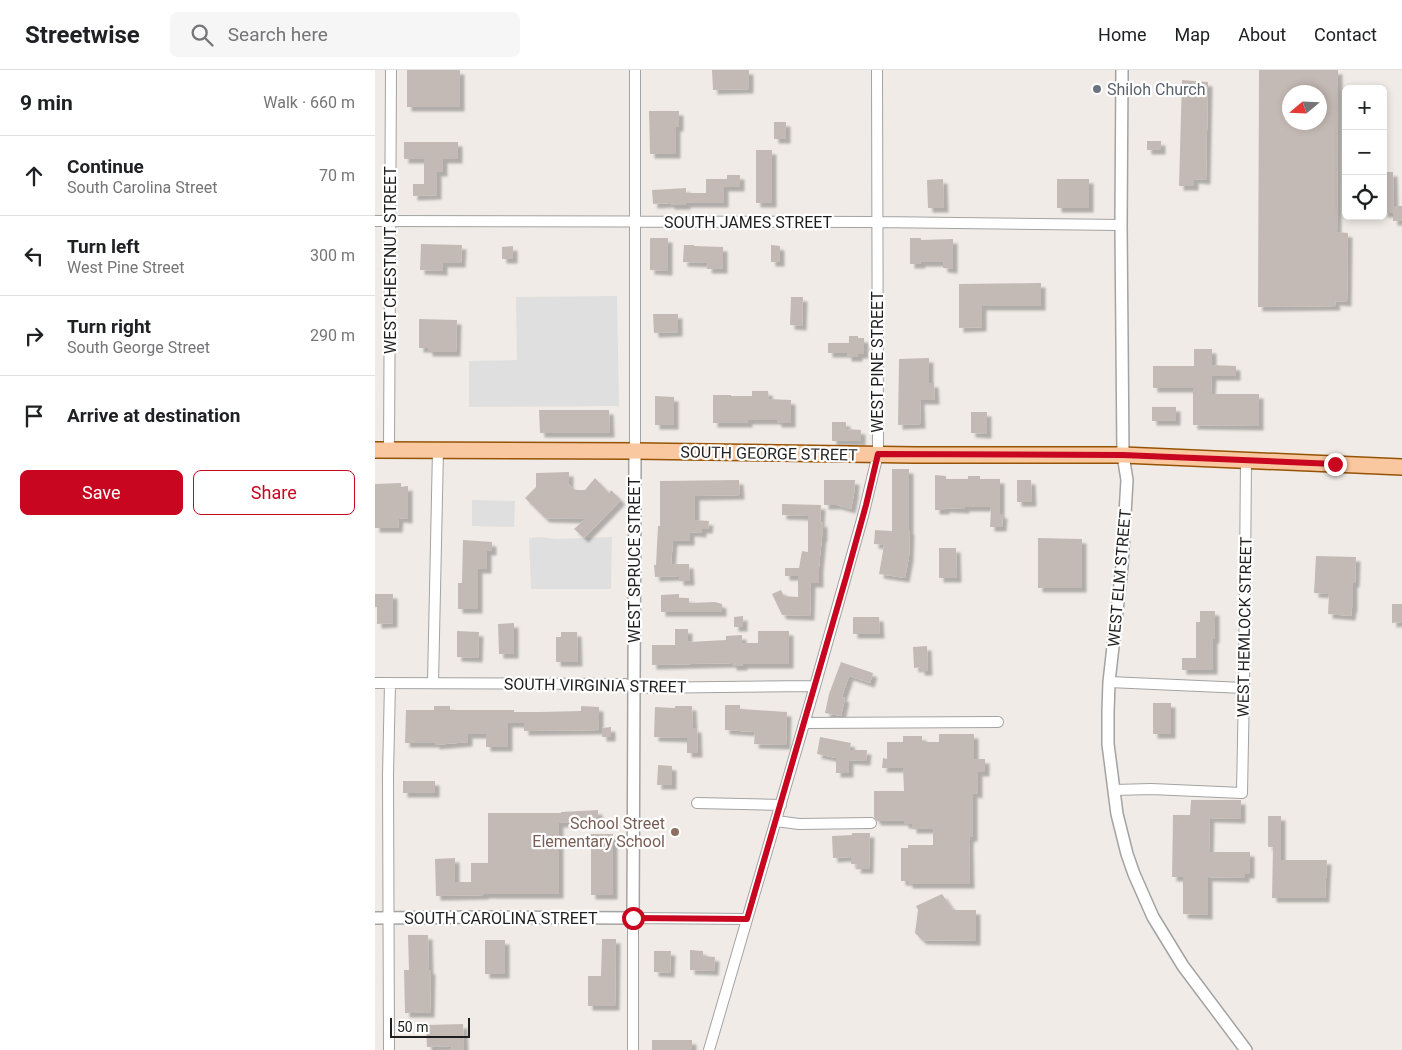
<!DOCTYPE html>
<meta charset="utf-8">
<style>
body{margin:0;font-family:Roboto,sans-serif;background:#f6f6f6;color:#202124}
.controls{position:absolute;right:15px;top:15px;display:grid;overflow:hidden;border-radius:8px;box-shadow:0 2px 8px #0003}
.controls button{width:45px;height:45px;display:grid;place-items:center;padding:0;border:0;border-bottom:1px solid #e0e0e0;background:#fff;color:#202124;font:25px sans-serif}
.compass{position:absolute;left:907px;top:15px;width:45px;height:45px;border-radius:50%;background:#fff;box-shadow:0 2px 8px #0003;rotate:251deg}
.scale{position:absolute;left:15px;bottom:12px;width:80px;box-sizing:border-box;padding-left:5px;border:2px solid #1f1f1f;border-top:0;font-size:14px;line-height:18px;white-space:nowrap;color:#1f1f1f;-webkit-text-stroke:4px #fff;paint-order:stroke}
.stop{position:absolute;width:15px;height:15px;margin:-11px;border:4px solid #c90620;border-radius:50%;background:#fff}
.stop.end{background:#c90620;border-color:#fff;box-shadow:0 1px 5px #0008}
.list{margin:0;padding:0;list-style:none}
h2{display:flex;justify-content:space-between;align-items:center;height:65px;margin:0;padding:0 20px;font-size:21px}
h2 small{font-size:16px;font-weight:400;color:#757577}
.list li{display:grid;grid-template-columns:32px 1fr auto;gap:15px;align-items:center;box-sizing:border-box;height:80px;padding:0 20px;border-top:1px solid #e0e0e0}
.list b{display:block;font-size:19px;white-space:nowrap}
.list p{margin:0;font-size:16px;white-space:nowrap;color:#757577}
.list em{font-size:16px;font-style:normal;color:#757577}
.actions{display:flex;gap:10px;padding:15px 20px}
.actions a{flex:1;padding:11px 0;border:1px solid #c90620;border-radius:8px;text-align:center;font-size:18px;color:#c90620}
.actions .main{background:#c90620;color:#fff}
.icon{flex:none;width:28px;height:28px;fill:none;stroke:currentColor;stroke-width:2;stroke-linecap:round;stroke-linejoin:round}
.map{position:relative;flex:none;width:1027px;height:980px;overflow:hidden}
header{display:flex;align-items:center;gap:30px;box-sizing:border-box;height:70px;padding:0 25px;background:#fff;border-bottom:1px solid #e0e0e0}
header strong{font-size:24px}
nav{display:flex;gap:28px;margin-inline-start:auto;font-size:18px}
.search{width:350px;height:45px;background:#f6f6f6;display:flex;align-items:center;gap:12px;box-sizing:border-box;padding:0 18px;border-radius:8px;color:#757577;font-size:19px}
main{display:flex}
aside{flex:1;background:#fff}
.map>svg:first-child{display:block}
.parking{fill:#dfdfdf}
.building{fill:#c4bab5;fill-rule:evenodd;filter:url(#shadow)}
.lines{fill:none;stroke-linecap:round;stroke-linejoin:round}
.minor-casing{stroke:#a3a3a3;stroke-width:12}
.tertiary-casing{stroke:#a3a3a3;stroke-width:14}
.primary-casing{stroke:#965304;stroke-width:18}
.minor{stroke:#fff;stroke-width:10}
.tertiary{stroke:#fff;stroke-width:11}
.primary{stroke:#f9c8a1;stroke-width:15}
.route{stroke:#c90620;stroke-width:6}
.worship-dot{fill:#6b7280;stroke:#fff;stroke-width:2}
.education-dot{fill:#8d6e63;stroke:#fff;stroke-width:2}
.labels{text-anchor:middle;stroke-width:4.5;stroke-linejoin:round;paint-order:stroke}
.worship-label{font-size:16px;fill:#5b616d;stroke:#fff;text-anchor:start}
.street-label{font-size:16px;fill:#1f1f1f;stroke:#fff}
.education-label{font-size:16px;fill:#785e54;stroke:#fff;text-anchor:end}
</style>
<header>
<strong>Streetwise</strong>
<div class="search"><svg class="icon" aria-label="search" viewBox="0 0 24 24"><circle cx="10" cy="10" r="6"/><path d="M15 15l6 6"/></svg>Search here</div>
<nav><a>Home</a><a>Map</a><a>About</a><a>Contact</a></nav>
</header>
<main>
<aside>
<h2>9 min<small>Walk · 660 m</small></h2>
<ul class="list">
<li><svg class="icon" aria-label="ahead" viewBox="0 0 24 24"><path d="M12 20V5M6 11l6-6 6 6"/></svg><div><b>Continue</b><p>South Carolina Street</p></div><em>70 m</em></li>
<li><svg class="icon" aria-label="left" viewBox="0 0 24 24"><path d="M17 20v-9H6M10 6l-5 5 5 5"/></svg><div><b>Turn left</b><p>West Pine Street</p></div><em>300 m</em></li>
<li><svg class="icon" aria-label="right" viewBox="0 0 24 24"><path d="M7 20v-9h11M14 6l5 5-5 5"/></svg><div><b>Turn right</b><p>South George Street</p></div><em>290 m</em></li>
<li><svg class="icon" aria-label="arrive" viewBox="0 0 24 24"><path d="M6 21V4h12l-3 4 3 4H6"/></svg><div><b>Arrive at destination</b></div></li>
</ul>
<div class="actions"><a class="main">Save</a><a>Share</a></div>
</aside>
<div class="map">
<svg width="1027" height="980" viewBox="0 0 1027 980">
<defs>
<filter id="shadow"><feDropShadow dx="4.5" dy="4.5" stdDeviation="1" flood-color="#0004"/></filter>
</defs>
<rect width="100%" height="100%" fill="#f0ebe6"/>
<!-- parking -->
<path class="parking" d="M242,226L244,336L94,337V291L142,290L141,227Z
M97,430L140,431L139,457L97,456Z
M165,467L181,469L237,467L236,519H156L154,468Z"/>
<!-- building -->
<path class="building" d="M32,0H85V37H32Z
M337,0H374V19L338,20Z
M884,0H963L962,162L973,163L972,232L960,231L961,236L883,237ZM914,22H944V52H914Z
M807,10L833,12L831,110L819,109V116H804Z
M274,41H304V57H301V84H275Z
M399,52H411V69H399Z
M772,71H786V80H772Z
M29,72H83V89H68V102H62V125L38,126V114H49V89H29Z
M381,80H397V133H381Z
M1008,102H1018L1019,136H1027V151H1018V143H1008Z
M352,105H365V117H349V133H311V135H295V133L278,134L277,120L311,118V123H331V109H352Z
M568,109L569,138H553L552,110Z
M682,109H714V138H682Z
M275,168H293V201L275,200Z
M535,168H546V170L578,169V199L568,198V192H546V194H535Z
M46,174L87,175L86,193H68V201L45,200Z
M309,175H319V176L348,177V199H332L333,193L308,192Z
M396,175L405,176V192H396Z
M138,176V189H127V177Z
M666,213V236H607V257L584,258V214Z
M416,227H428L427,256L415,255Z
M278,244H303V262L279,263Z
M44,249L82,250L81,282H53V278H44Z
M474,266H483V268H489V284H483V287H472V283H453V273H474Z
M819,279H837V295L861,296V306H837L836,324H884V356L818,355V318H778V296H819Z
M554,288V313H559L560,330H545L546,354L523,355L524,289Z
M377,321H393L394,329L416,330V353H402V350H373V353H338V325H356V326H377Z
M280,326L299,327V355H280Z
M777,337H801V351H777Z
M164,340H234L235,363H165Z
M596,342H612V364L596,363Z
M457,352H471V359L486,360V371H457Z
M517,399H534V460H535L534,487L530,508L504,504L509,475L499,474L500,460L517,461Z
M194,402V414L200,420H210L220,408L234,423L236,420L246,430L209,468L199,459L210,449L170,448L150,428L161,417V403Z
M560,405L571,406V409H593V406H605V409H625V444H628L627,457H615L616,437H590V439L570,438V440H560Z
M364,410L365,425L320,426V450L334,451L333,459H327V463L315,462V471H298L296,494H314L315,511H304V506L280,507L279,495H281L283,456H285V411Z
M449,410H480L479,424L476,439L462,435H449Z
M642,410H656L657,432H642Z
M26,413V417L33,416V449L24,448L23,458H0V414Z
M407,434L446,435L445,453L448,452V467H447L444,497V513H436L435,546L407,545L397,524L406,520L409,526L423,527V506H410V498H424L427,481L433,482V446L407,445Z
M663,468L707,469V518H663Z
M88,470L117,472V481H112V499H103V539H83V513H87Z
M564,478H581L582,508H564Z
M941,486L981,487L980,513H978V538H977L976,546L953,544L954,524L939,523Z
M0,524H18V553L2,554V537H0Z
M304,524V528H314V533L340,532L347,534V542H286V525Z
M1017,534H1027V552L1017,553Z
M825,541H840V569H838V600H807V588H821V552H825Z
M368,546V557H359V547Z
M478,547H504L505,564H478Z
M139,553V584H124L123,554Z
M300,559H313V572L351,570V566L367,565V573H383V561H414V594H368V596H357V593L277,595V575H300Z
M82,561L104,562L103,588L82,587Z
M186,562H202L203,592H181V567H186Z
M552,576L553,601H545V597L539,598L538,577Z
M466,592L498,603L495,613L474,606L467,627L470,628L466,646L450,643L454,624Z
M778,633H796V664H778Z
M350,635H365V639L412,642L411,675L379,674L380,662L350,660Z
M59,636H75V640H139V642H164L206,641V636L224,637V660L149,661V653H133V677H111V664H93V672L60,675V673H30L31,640H59Z
M300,636H317L318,658H322L323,683H312V668L279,667L280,637L300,638Z
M236,657V667H227V658Z
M564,664H599V689H610V702H603V724L598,723V767H595L594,771L595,814H533V811H526V778H533V775H558V759H537V754H529V751H502L499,747V721H529L528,698H507L508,688L512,689V672H528V666H547V672H564Z
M445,667L476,673L474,680H492L491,691L474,690V703H461V688L442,684Z
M283,695L297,696V715H282Z
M28,711H60V723H28Z
M816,730H866V749L835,748L834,782H875V804H870V808L833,807V845L808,844V807H797L798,745H815Z
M223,740V751L184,753V824H109V825L61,826L60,789L80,788V812H96V793H113V743H186V742Z
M893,746H906V790H952L950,828H897L898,777H893Z
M477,763H495L494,799H481L482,794H476V787L458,788L457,766L477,765Z
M216,764H238V825H216Z
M567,824L578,840H601V871L547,870L540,863L543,840L541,836Z
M33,865H53L54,900H56L55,943H30L29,900H34Z
M227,869H241L240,936H213V906H226Z
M110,870H130V904H110Z
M315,880L328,881V886L340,887L339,901L315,900Z
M279,881H296L295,903L279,902Z
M88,954L89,980H77L76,976L52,977L51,955Z
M277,970H317V980H277Z"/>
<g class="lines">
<!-- minor casing -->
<g class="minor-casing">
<path id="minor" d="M260,0V381
M0,151L502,152L746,155
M14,380L16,0
M734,612L869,618
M0,613L250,614L259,618L440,616
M58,613L63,380
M429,653L623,652
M739,720L776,719L867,723L869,618L871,390
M322,733L406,735
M401,751L424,754L496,753
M14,980L13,705L15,613
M258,980V848L372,849
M334,980L440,616L488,446L503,384L502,0"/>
</g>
<!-- tertiary casing -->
<g class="tertiary-casing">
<path id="tertiary" d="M747,0L746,155L748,385L752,410L747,496L734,612L733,642V674L742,744L752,784L759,804L778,847L808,896L871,980
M0,848L107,847L258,848L260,381"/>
</g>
<!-- primary casing -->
<g class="primary-casing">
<path id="primary" d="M0,380L260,381L540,385H748L1027,397"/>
</g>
<!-- minor -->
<use href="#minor" class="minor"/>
<!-- tertiary -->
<use href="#tertiary" class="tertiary"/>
<!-- primary -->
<use href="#primary" class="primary"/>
</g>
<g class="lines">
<!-- route -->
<path class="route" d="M258,848L372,849L472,504L491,435L503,384L748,385L960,394"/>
</g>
<!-- markers -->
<circle class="worship-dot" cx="722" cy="19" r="5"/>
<circle class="education-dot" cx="300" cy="762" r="5"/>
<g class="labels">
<!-- worship labels -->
<g class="worship-label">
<text x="732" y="25">Shiloh Church</text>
</g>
<!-- street labels -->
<g class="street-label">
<text x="373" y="158">SOUTH JAMES STREET</text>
<text transform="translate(15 190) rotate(-90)" y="6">WEST CHESTNUT STREET</text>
<text transform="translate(502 292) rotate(-90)" y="6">WEST PINE STREET</text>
<text transform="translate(394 383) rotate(1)" y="6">SOUTH GEORGE STREET</text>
<text transform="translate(259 490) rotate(-90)" y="6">WEST SPRUCE STREET</text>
<text transform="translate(744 508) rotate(-85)" y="6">WEST ELM STREET</text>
<text transform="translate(869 557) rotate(-89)" y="6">WEST HEMLOCK STREET</text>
<text transform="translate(220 615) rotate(1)" y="6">SOUTH VIRGINIA STREET</text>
<text x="126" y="854">SOUTH CAROLINA STREET</text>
</g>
<!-- education labels -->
<g class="education-label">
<text x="290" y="759">School Street<tspan x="290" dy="18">Elementary School</tspan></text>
</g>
</g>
</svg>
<div class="controls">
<button>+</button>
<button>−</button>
<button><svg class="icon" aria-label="locate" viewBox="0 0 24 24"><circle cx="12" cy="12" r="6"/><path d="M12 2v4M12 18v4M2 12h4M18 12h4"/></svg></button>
</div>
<svg class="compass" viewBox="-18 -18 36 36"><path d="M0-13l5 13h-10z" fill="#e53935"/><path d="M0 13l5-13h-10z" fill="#757577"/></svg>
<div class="scale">50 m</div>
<div class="stop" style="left:258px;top:848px"></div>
<div class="stop end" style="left:960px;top:394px"></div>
</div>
</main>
